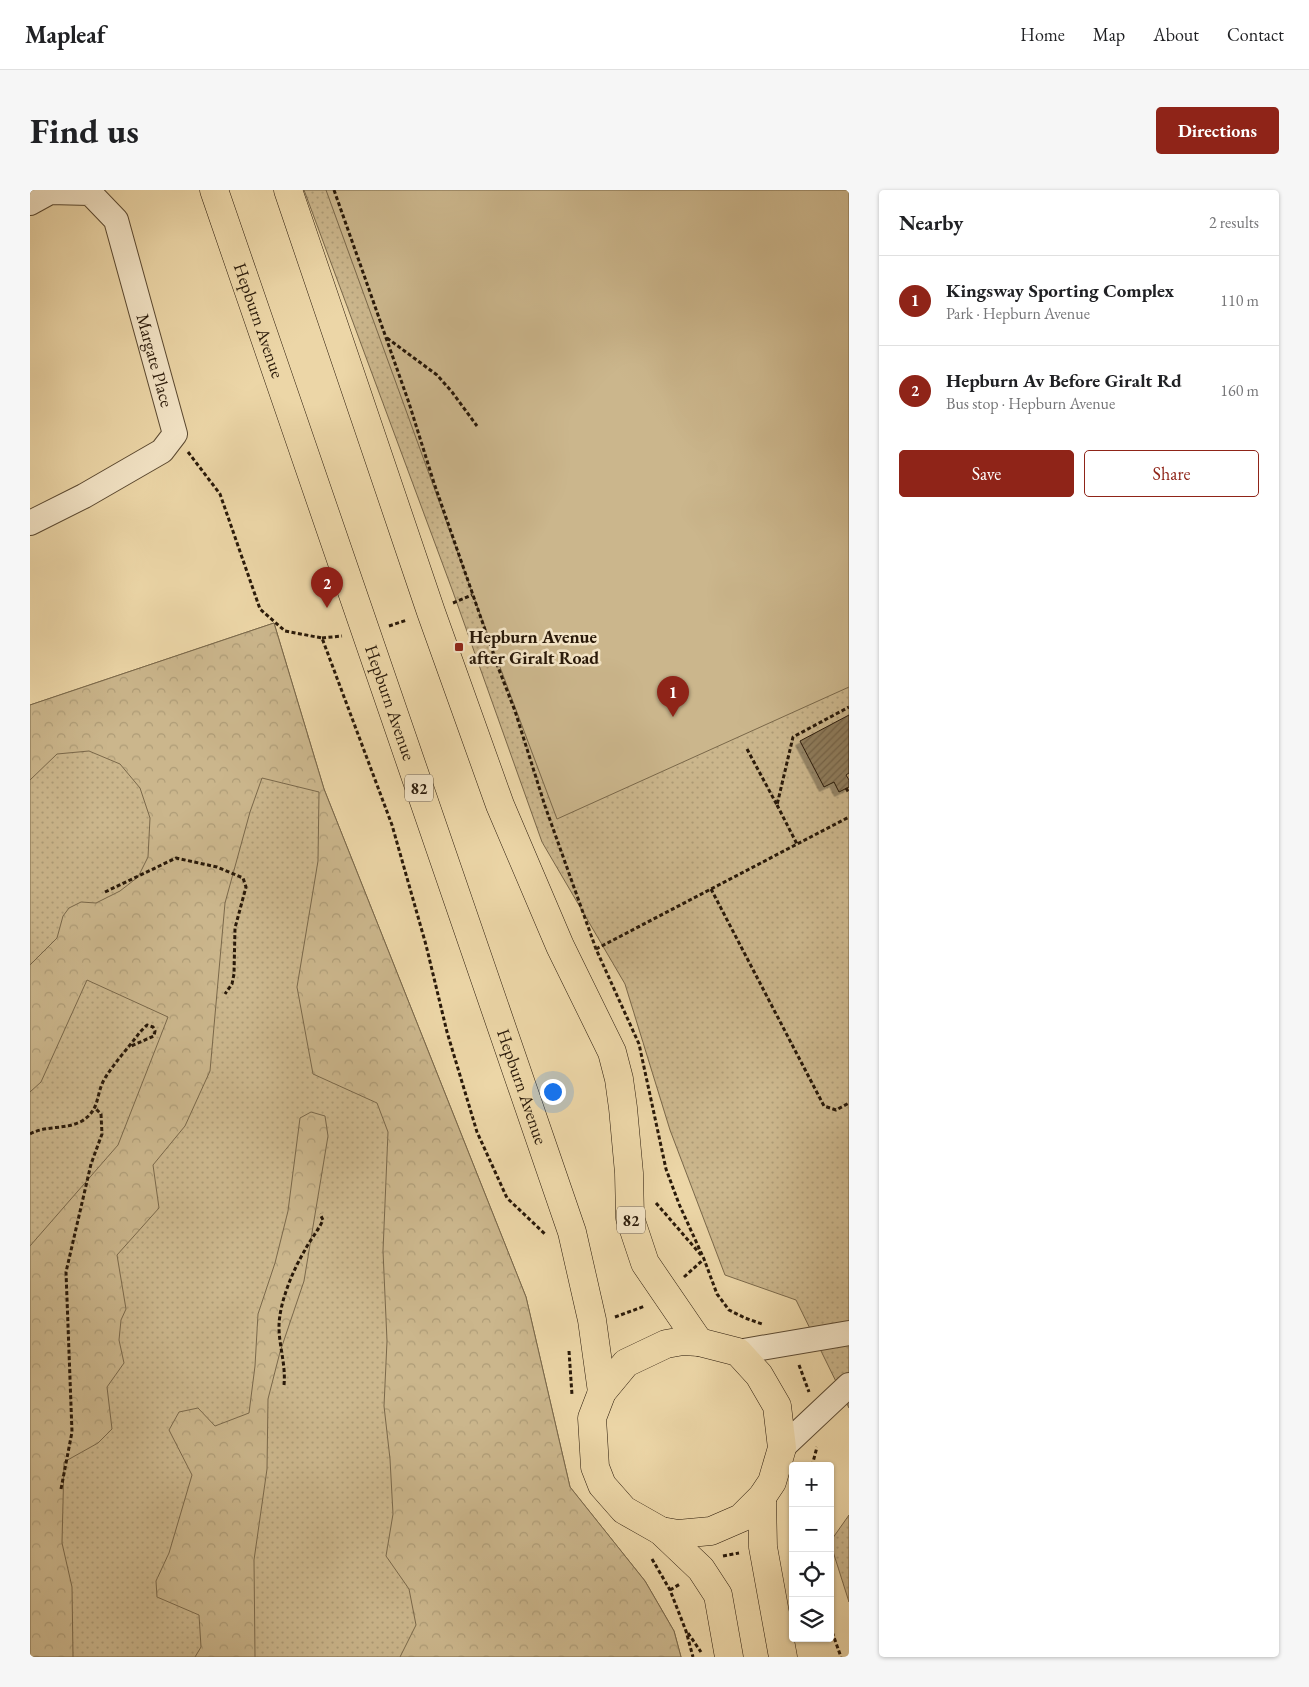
<!DOCTYPE html>
<meta charset="utf-8">
<style>
body{margin:0;font-family:"EB Garamond",serif;background:#f6f6f6;color:#202124}
.controls{position:absolute;right:15px;bottom:15px;display:grid;overflow:hidden;border-radius:5px;box-shadow:0 1px 4px #0004}
.controls button{width:45px;height:45px;display:grid;place-items:center;padding:0;border:0;border-bottom:1px solid #e0e0e0;background:#fff;color:#202124;font:25px sans-serif}
.you{position:absolute;left:522px;top:901px;width:18px;height:18px;margin:-12px;border:4px solid #fff;border-radius:50%;background:#1a73e8;box-shadow:0 0 0 8px #1a73e833}
.badge{display:grid;place-items:center;width:32px;height:32px;border-radius:50%;background:#8f2418;color:#fff;font-size:16px;font-weight:700}
.pin{position:absolute;translate:-50% -41px;filter:drop-shadow(0 1px 2px #0008)}
.pin::after{content:'';position:absolute;top:26px;width:18px;height:15px;background:inherit;clip-path:polygon(0 0,100% 0,50% 100%)}
.list{margin:0;padding:0;list-style:none}
h2{display:flex;justify-content:space-between;align-items:center;height:65px;margin:0;padding:0 20px;font-size:21px}
h2 small{font-size:16px;font-weight:400;color:#757577}
.list li{display:grid;grid-template-columns:32px 1fr auto;gap:15px;align-items:center;box-sizing:border-box;height:90px;padding:0 20px;border-top:1px solid #e0e0e0}
.list b{display:block;font-size:19px;white-space:nowrap}
.list p{margin:0;font-size:16px;white-space:nowrap;color:#757577}
.list em{font-size:16px;font-style:normal;color:#757577}
.actions{display:flex;gap:10px;padding:15px 20px}
.actions a{flex:1;padding:11px 0;border:1px solid #8f2418;border-radius:5px;text-align:center;font-size:18px;color:#8f2418}
.actions .main{background:#8f2418;color:#fff}
.icon{flex:none;width:28px;height:28px;fill:none;stroke:currentColor;stroke-width:2;stroke-linecap:round;stroke-linejoin:round}
.map{position:relative;flex:none;width:819px;height:1467px;overflow:hidden;border-radius:5px}
header{display:flex;align-items:center;gap:30px;box-sizing:border-box;height:70px;padding:0 25px;background:#fff;border-bottom:1px solid #e0e0e0}
header strong{font-size:24px}
nav{display:flex;gap:28px;margin-inline-start:auto;font-size:18px}
.intro{display:flex;align-items:center;justify-content:space-between;box-sizing:border-box;height:120px;padding:0 30px}
h1{margin:0;font-size:35px}
.button{padding:12px 22px;border-radius:5px;background:#8f2418;color:#fff;font-size:18px;font-weight:700}
main{display:flex;gap:30px;padding:0 30px}
aside{flex:1;background:#fff;border-radius:5px;box-shadow:0 1px 4px #0004}
.map>svg:first-child{display:block}
.grass{fill:url(#grass-dots);stroke:#7a684a}
.forest{fill:url(#forest-crowns);stroke:#7a684a}
.pitch{fill:#cbb68c;stroke:#7a684a}
.building{fill:url(#building-hatch);stroke:#291909;filter:url(#shadow)}
.lines{fill:none;stroke-linecap:round;stroke-linejoin:round}
.minor-casing{stroke:#5a4830;stroke-width:26}
.primary-casing{stroke:#291909;stroke-width:29}
.path{stroke:#291909;stroke-width:3;stroke-dasharray:4 2.5;stroke-linecap:butt}
.minor{stroke:#f3e4c6;stroke-width:24}
.primary{stroke:#ecd6a7;stroke-width:28}
.poi-dot{fill:#8f2418;stroke:#f3e4c6;stroke-width:2}
.labels{text-anchor:middle;stroke-width:5;stroke-linejoin:round;paint-order:stroke}
.shield{fill:#f3e4c6;stroke:#665642;stroke-width:1}
.shield-label{font-size:16px;font-weight:bold;fill:#291909}
.street-label{font-size:18px;fill:#291909;stroke:#f3e4c6}
.poi-label{font-size:18px;font-weight:bold;fill:#291909;stroke:#f3e4c6;text-anchor:start}
</style>
<header>
<strong>Mapleaf</strong>
<nav><a>Home</a><a>Map</a><a>About</a><a>Contact</a></nav>
</header>
<div class="intro"><h1>Find us</h1><a class="button">Directions</a></div>
<main>
<div class="map">
<svg width="819" height="1467" viewBox="0 0 819 1467">
<defs>
<pattern id="grass-dots" width="8" height="8" patternUnits="userSpaceOnUse" patternTransform="scale(1.25)"><rect width="8" height="8" fill="#cbb68c"/><path d="M2 2h.1M6 6h.1" fill="none" stroke="#ae9c77" stroke-width="1.8" stroke-linecap="round"/></pattern>
<pattern id="forest-crowns" width="20" height="18" patternUnits="userSpaceOnUse" patternTransform="scale(1.25)"><rect width="20" height="18" fill="#cbb68c"/><path d="M2 6a3 3 0 1 1 6 0M12 15a3 3 0 1 1 6 0" fill="none" stroke="#ae9c77"/></pattern>
<pattern id="building-hatch" width="6" height="6" patternUnits="userSpaceOnUse" patternTransform="scale(1.25)"><rect width="6" height="6" fill="#8e7b5b"/><path d="M-1 1l2-2M0 6l6-6M5 7l2-2" fill="none" stroke="#746449"/></pattern>
<filter id="shadow"><feDropShadow dx="-4.5" dy="4.5" stdDeviation="0" flood-color="#0004"/></filter>
</defs>
<rect width="100%" height="100%" fill="#ecd6a7"/>
<filter id="stains"><feTurbulence type="fractalNoise" baseFrequency=".004" numOctaves="4"/><feColorMatrix values="0 0 0 0 .2 0 0 0 0 .09 0 0 0 0 .02 0 0 0 .5 -.17"/></filter>
<radialGradient id="worn" r=".72"><stop offset=".6" stop-color="#630" stop-opacity="0"/><stop offset="1" stop-color="#630" stop-opacity=".3"/></radialGradient>
<!-- grass -->
<path class="grass" d="M274,0H819V1218L766,1110L695,1085L640,940L595,794L512,652L423,402Z
M244,433L294,599L496,1107L540,1297L615,1391L644,1441L651,1467H0V515Z
M819,1325V1412L800,1352Z"/>
<!-- forest -->
<path class="forest" d="M244,433L294,599L496,1107L540,1297L615,1391L644,1441L651,1467H370L386,1435L379,1399L356,1366L363,1324L360,1269L354,1216L357,1151L353,1061L358,942L347,913L283,884L267,797L288,671L289,602L232,588L220,622L195,713L180,881L155,936L123,975L129,1018L87,1065L96,1119L91,1130L89,1150L94,1173L77,1197L82,1239L68,1253L34,1272L32,1353L42,1397L43,1467H0V1056L88,955L138,827L57,790L11,892L0,902V775L27,748L33,726L39,718L51,712L66,713L90,701L108,687L118,667L120,628L110,598L90,574L59,561L27,564L0,590V515Z
M281,922L295,926L298,946L274,1091L250,1162L238,1209L237,1279L224,1370L225,1467H165L171,1457L169,1425L127,1407L126,1391L139,1363L162,1285L139,1240L149,1222L168,1218L185,1236L219,1223L225,1176L228,1124L245,1073L258,1021L270,928Z"/>
<!-- pitch -->
<path class="pitch" d="M296,0H819V497L527,629L443,405Z"/>
<!-- building -->
<path class="building" d="M819,525V583L816,585L819,590V597L809,602L804,592L794,597L770,551Z"/>
<g class="lines">
<!-- minor casing -->
<g class="minor-casing">
<g id="minor">
<path id="s1" d="M0,13L20,2L60,3L86,30L145,244L132,261L54,306L0,333"/>
<path d="M708,1162L819,1143"/>
<path d="M752,1258L819,1195"/>
</g>
</g>
<!-- primary casing -->
<g class="primary-casing">
<g id="primary">
<path id="s2" d="M184,0L542,1042L562,1130L572,1202"/>
<path d="M258,0L401,422L470,615L530,756L582,862L589,889L593,918L599,983L600,1028L615,1073L669,1152"/>
<path d="M653,1151L669,1152L708,1162L729,1185L747,1216L752,1258L742,1292L732,1307L711,1328L681,1341L648,1344L631,1341L594,1320L572,1295L565,1277L562,1228L572,1202L596,1173L636,1154Z"/>
<path d="M732,1307L733,1357L753,1467"/>
<path d="M631,1341L671,1379L688,1405L699,1467"/>
</g>
</g>
<!-- path -->
<path class="path" d="M304,0L379,213L404,293L468,477L485,521L515,616L566,759L609,854L636,979L649,1014L674,1069L687,1104L699,1120L715,1128L732,1134
M357,148L407,185L422,202L447,236
M158,262L190,304L230,419L255,441L292,448L362,635L396,755L417,842L447,942L477,1008L515,1044
M423,413L442,405
M359,436L377,430
M292,448L312,446
M717,559L747,615L763,547L819,517
M816,598L819,603
M747,615L767,654
M681,699L794,916L806,920L819,913
M75,702L146,668L187,677L213,688L216,697L205,738L204,784L202,794L195,804
M566,759L819,627
M0,944C16,935 36,940 52,931C71,919 65,905 75,888C85,872 99,857 110,842L117,835L123,837L125,841L124,846L99,857
M626,1013L671,1065
M654,1087L674,1069
M585,1127L615,1116
M539,1161L542,1205
M769,1175L779,1202
M254,1195C256,1175 249,1156 249,1137C249,1113 263,1080 275,1060C280,1050 288,1041 293,1030L290,1024
M782,1276L787,1257
M31,1299L42,1242L36,1082L61,974L72,944L71,924L65,918
M693,1366L709,1363
M622,1369L640,1400L656,1441L663,1467
M640,1400L650,1394
M800,1436L811,1467
M658,1443L671,1462"/>
<!-- minor -->
<use href="#minor" class="minor"/>
<!-- primary -->
<use href="#primary" class="primary"/>
</g>
<!-- markers -->
<rect class="poi-dot" x="424" y="452" width="10" height="10" rx="2.5"/>
<g class="labels">
<!-- shield labels -->
<g class="shield">
<rect x="375" y="584.5" width="28" height="27" rx="4"/>
<rect x="587" y="1016.5" width="28" height="27" rx="4"/>
</g>
<g class="shield-label">
<text x="389" y="604">82</text>
<text x="601" y="1036">82</text>
</g>
<!-- street labels -->
<g class="street-label">
<text dy="6" stroke="none"><textPath href="#s2" startOffset="138">Hepburn Avenue</textPath></text>
<text dy="6" stroke="none"><textPath href="#s1" startOffset="246">Margate Place</textPath></text>
<text dy="6" stroke="none"><textPath href="#s2" startOffset="542">Hepburn Avenue</textPath></text>
<text dy="6" stroke="none"><textPath href="#s2" startOffset="948">Hepburn Avenue</textPath></text>
</g>
<!-- poi labels -->
<g class="poi-label">
<text x="439" y="453">Hepburn Avenue<tspan x="439" dy="21">after Giralt Road</tspan></text>
</g>
</g>
<rect width="100%" height="100%" filter="url(#stains)"/>
<rect width="100%" height="100%" fill="url(#worn)"/>
</svg>
<div class="controls">
<button>+</button>
<button>−</button>
<button><svg class="icon" aria-label="locate" viewBox="0 0 24 24"><circle cx="12" cy="12" r="6"/><path d="M12 2v4M12 18v4M2 12h4M18 12h4"/></svg></button>
<button><svg class="icon" aria-label="layers" viewBox="0 0 24 24"><path d="M12 4l9 5-9 5-9-5zM3 14l9 5 9-5"/></svg></button>
</div>
<div class="you"></div>
<div class="pin badge" style="left:643px;top:527px">1</div>
<div class="pin badge" style="left:297px;top:418px">2</div>
</div>
<aside>
<h2>Nearby<small>2 results</small></h2>
<ul class="list">
<li><span class="badge">1</span><div><b>Kingsway Sporting Complex</b><p>Park · Hepburn Avenue</p></div><em>110 m</em></li>
<li><span class="badge">2</span><div><b>Hepburn Av Before Giralt Rd</b><p>Bus stop · Hepburn Avenue</p></div><em>160 m</em></li>
</ul>
<div class="actions"><a class="main">Save</a><a>Share</a></div>
</aside>
</main>
